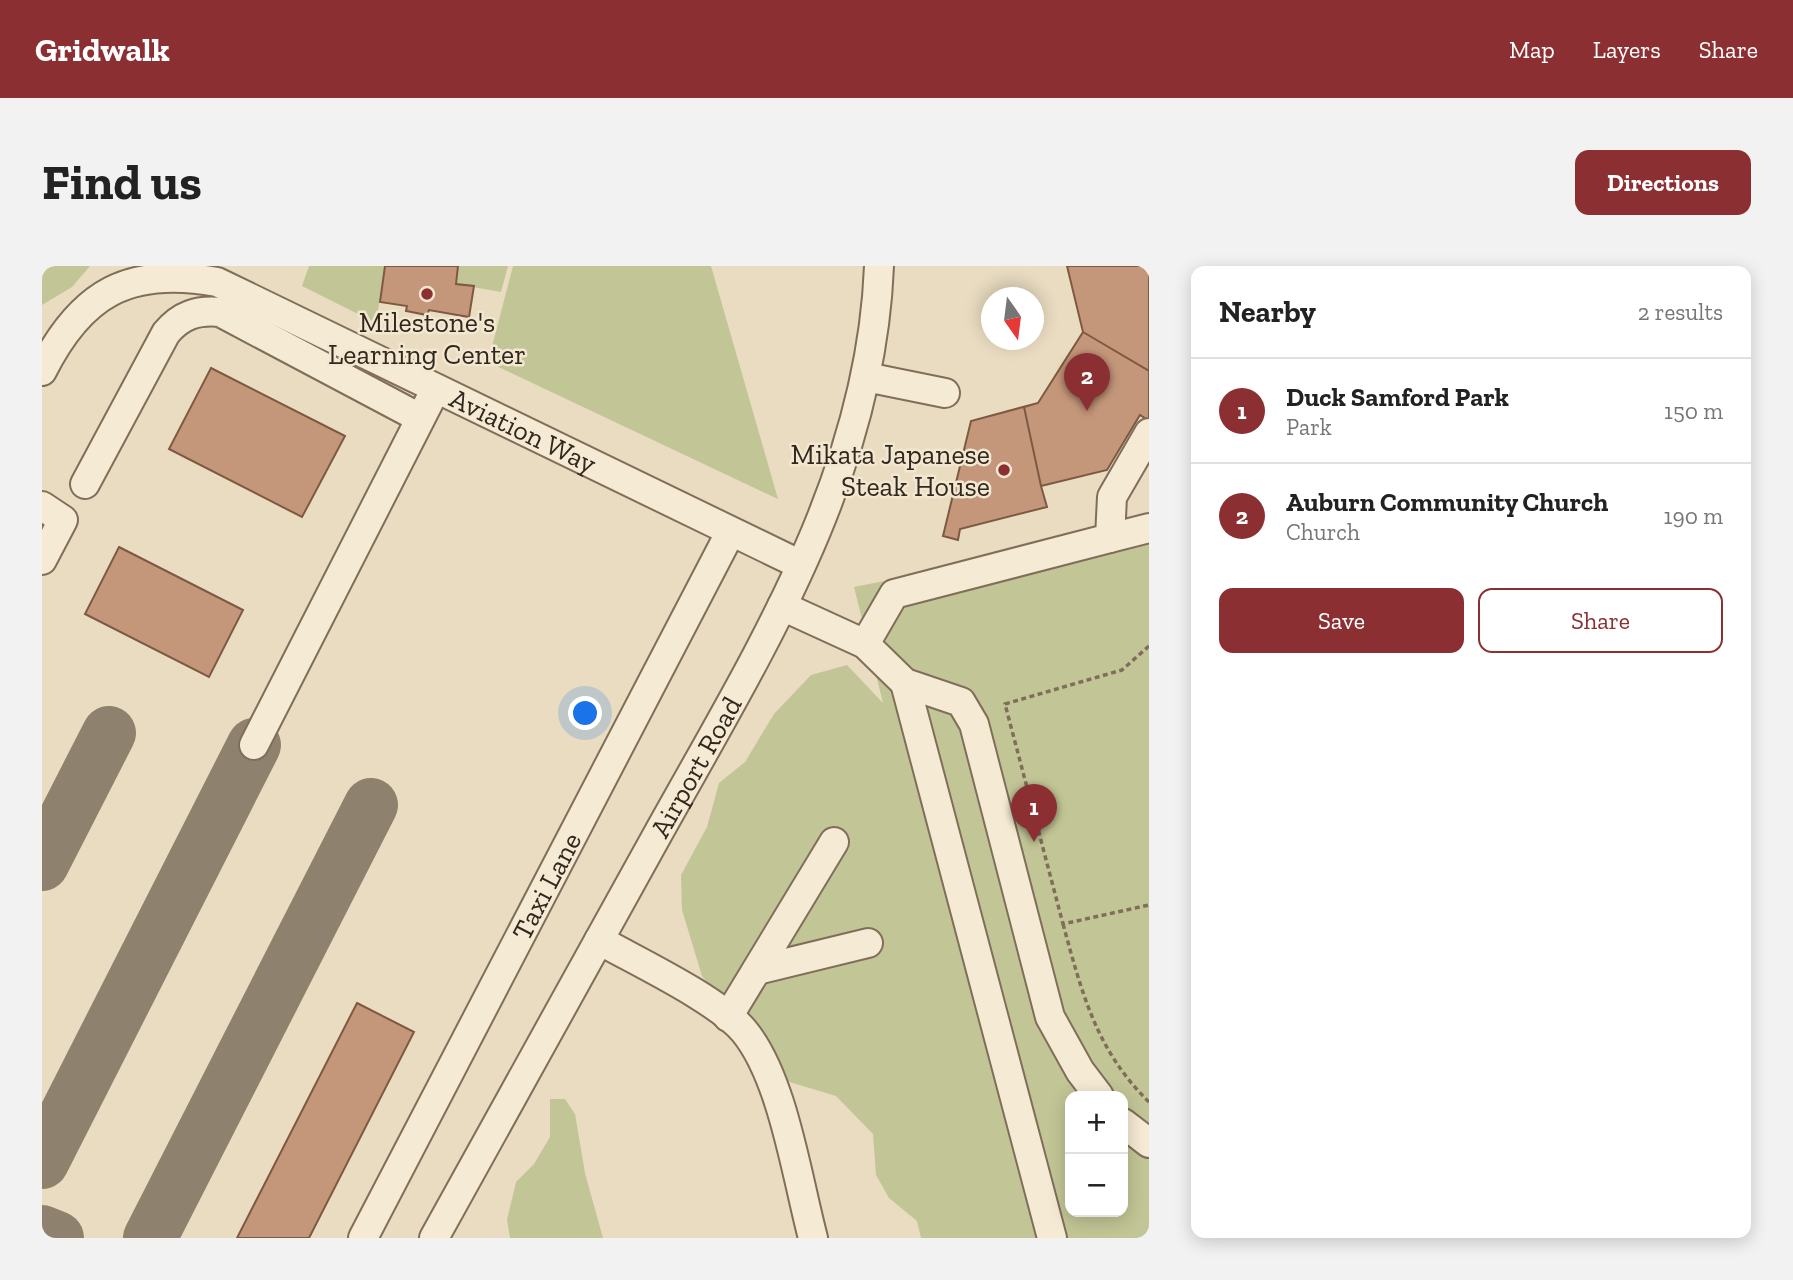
<!DOCTYPE html>
<meta charset="utf-8">
<style>
body{margin:0;font-family:"Zilla Slab",serif;background:#f2f2f2;color:#222}
.controls{position:absolute;right:21px;bottom:21px;display:grid;overflow:hidden;border-radius:14px;box-shadow:0 4px 18px #0003}
.controls button{width:63px;height:63px;display:grid;place-items:center;padding:0;border:0;border-bottom:2px solid #e0e0e0;background:#fff;color:#222;font:35px sans-serif}
.compass{position:absolute;left:939px;top:21px;width:63px;height:63px;border-radius:50%;background:#fff;box-shadow:0 4px 18px #0003;rotate:166deg}
.you{position:absolute;left:544px;top:448px;width:24px;height:24px;margin:-18px;border:5px solid #fff;border-radius:50%;background:#1a73e8;box-shadow:0 0 0 10px #1a73e833}
.badge{display:grid;place-items:center;width:46px;height:46px;border-radius:50%;background:#8b2f32;color:#fff;font-size:23px;font-weight:700}
.pin{position:absolute;translate:-50% -58px;filter:drop-shadow(0 2px 4px #0008)}
.pin::after{content:'';position:absolute;top:37px;width:24px;height:21px;background:inherit;clip-path:polygon(0 0,100% 0,50% 100%)}
.list{margin:0;padding:0;list-style:none}
h2{display:flex;justify-content:space-between;align-items:center;height:91px;margin:0;padding:0 28px;font-size:30px}
h2 small{font-size:23px;font-weight:400;color:#767676}
.list li{display:grid;grid-template-columns:46px 1fr auto;gap:21px;align-items:center;box-sizing:border-box;height:105px;padding:0 28px;border-top:2px solid #e0e0e0}
.list b{display:block;font-size:26px;white-space:nowrap}
.list p{margin:0;font-size:23px;white-space:nowrap;color:#767676}
.list em{font-size:23px;font-style:normal;color:#767676}
.actions{display:flex;gap:14px;padding:21px 28px}
.actions a{flex:1;padding:16px 0;border:2px solid #8b2f32;border-radius:14px;text-align:center;font-size:24px;color:#8b2f32}
.actions .main{background:#8b2f32;color:#fff}
.map{position:relative;flex:none;width:1107px;height:972px;overflow:hidden;border-radius:14px}
header{display:flex;align-items:center;gap:42px;box-sizing:border-box;height:98px;padding:0 35px;background:#8b2f32;color:#fff}
header strong{font-size:33px}
nav{display:flex;gap:38px;margin-inline-start:auto;font-size:24px}
.intro{display:flex;align-items:center;justify-content:space-between;box-sizing:border-box;height:168px;padding:0 42px}
h1{margin:0;font-size:49px}
.button{padding:18px 32px;border-radius:14px;background:#8b2f32;color:#fff;font-size:24px;font-weight:700}
main{display:flex;gap:42px;padding:0 42px}
aside{flex:1;background:#fff;border-radius:14px;box-shadow:0 4px 18px #0003}
.map>svg:first-child{display:block}
.green{fill:#c2c696;fill-rule:evenodd}
.lines{fill:none;stroke-linecap:round;stroke-linejoin:round}
.taxiway{stroke:#8e826f;stroke-width:54}
.building{fill:#c5977a;stroke:#7e5942;stroke-width:2}
.minor-casing{stroke:#816e5a;stroke-width:32}
.path{stroke:#816e5a;stroke-width:3.5;stroke-dasharray:5 3.5;stroke-linecap:butt}
.minor{stroke:#f5ead3;stroke-width:28}
.poi-dot{fill:#8b2f32;stroke:#f2e7d0;stroke-width:2.5}
.labels{text-anchor:middle;stroke-width:5;stroke-linejoin:round;paint-order:stroke}
.poi-label{font-size:28px;fill:#32271d;stroke:#f2e7d0}
.street-label{font-size:28px;fill:#32271d;stroke:#f2e7d0}
</style>
<header>
<strong>Gridwalk</strong>
<nav><a>Map</a><a>Layers</a><a>Share</a></nav>
</header>
<div class="intro"><h1>Find us</h1><a class="button">Directions</a></div>
<main>
<div class="map">
<svg width="1107" height="972" viewBox="0 0 1107 972">
<rect width="100%" height="100%" fill="#e9dcc1"/>
<!-- green -->
<path class="green" d="M13,0H48L30,21L0,39V3Z
M267,0H343L334,57L260,20Z
M416,0H466L459,26L414,18Z
M471,0H669L736,233L446,96Z
M1107,262V972H879L875,955L847,932L834,909L831,868L794,830L714,806L705,768L660,710L640,644L639,609L665,561L677,517L703,496L732,448L769,409L805,399L841,437L812,321ZM1028,830H1081V946H1028Z
M508,833H523L533,848L543,907L561,972H468L465,954L474,916L492,898L508,871Z"/>
<g class="lines">
<!-- taxiway -->
<path class="taxiway" d="M0,598L67,467
M0,896L212,479
M0,966L15,972
M108,972L329,539"/>
</g>
<!-- building -->
<path class="building" d="M343,0H416L414,18L432,20L427,51L387,44L385,49L364,45L365,40L338,36Z
M1025,0H1107V155L1098,149L1065,204L999,220L1005,241L918,263L916,274L901,270L929,155L996,137L1041,66Z
M1041,66L1107,105V155L1098,149L1065,204L999,220L982,141L996,137Z
M169,102L303,170L260,251L127,183Z
M77,281L201,344L167,411L43,348Z
M315,737L372,766L267,972H195Z"/>
<g class="lines">
<!-- minor casing -->
<g class="minor-casing">
<g id="minor">
<path id="s1" d="M0,105C39,27 87,0 175,16L759,299"/>
<path d="M824,111L903,127"/>
<path d="M43,218L124,67C139,49 155,44 178,46L378,152"/>
<path d="M0,240L21,254L0,294"/>
<path d="M1068,272L1107,262"/>
<path d="M740,340L823,378L863,417L919,436L932,458L1008,751L1038,805L1057,830"/>
<path d="M823,378L852,328L1068,272L1070,231L1107,167"/>
<path d="M863,417L1010,972"/>
<path d="M212,479L387,136"/>
<path d="M557,674C596,696 675,733 702,765C741,812 755,912 771,972"/>
<path d="M715,704L826,677"/>
<path d="M686,751L792,576"/>
<path d="M1081,857L1107,877"/>
<path id="s2" d="M321,972L688,267"/>
<path id="s3" d="M392,972C467,836 543,700 618,564C717,386 829,210 837,0"/>
</g>
</g>
<!-- path -->
<path class="path" d="M1107,380L1080,404L963,438L1021,658L1107,639
M1021,658C1040,727 1054,784 1107,836"/>
<!-- minor -->
<use href="#minor" class="minor"/>
</g>
<!-- markers -->
<g class="poi-dot">
<circle cx="385" cy="28" r="7"/>
<circle cx="962" cy="204" r="7"/>
</g>
<g class="labels">
<!-- poi labels -->
<g class="poi-label">
<text x="385" y="66">Milestone's<tspan x="385" dy="32">Learning Center</tspan></text>
<text x="948" y="198" text-anchor="end">Mikata Japanese<tspan x="948" dy="32">Steak House</tspan></text>
</g>
<!-- street labels -->
<g class="street-label">
<text dy="10" stroke="none"><textPath href="#s1" startOffset="556">Aviation Way</textPath></text>
<text dy="10" stroke="none"><textPath href="#s3" startOffset="539">Airport Road</textPath></text>
<text dy="10" stroke="none"><textPath href="#s2" startOffset="397">Taxi Lane</textPath></text>
</g>
</g>
</svg>
<div class="controls">
<button>+</button>
<button>−</button>
</div>
<svg class="compass" viewBox="-18 -18 36 36"><path d="M0-13l5 13h-10z" fill="#e53935"/><path d="M0 13l5-13h-10z" fill="#767676"/></svg>
<div class="you"></div>
<div class="pin badge" style="left:992px;top:576px">1</div>
<div class="pin badge" style="left:1045px;top:145px">2</div>
</div>
<aside>
<h2>Nearby<small>2 results</small></h2>
<ul class="list">
<li><span class="badge">1</span><div><b>Duck Samford Park</b><p>Park</p></div><em>150 m</em></li>
<li><span class="badge">2</span><div><b>Auburn Community Church</b><p>Church</p></div><em>190 m</em></li>
</ul>
<div class="actions"><a class="main">Save</a><a>Share</a></div>
</aside>
</main>
